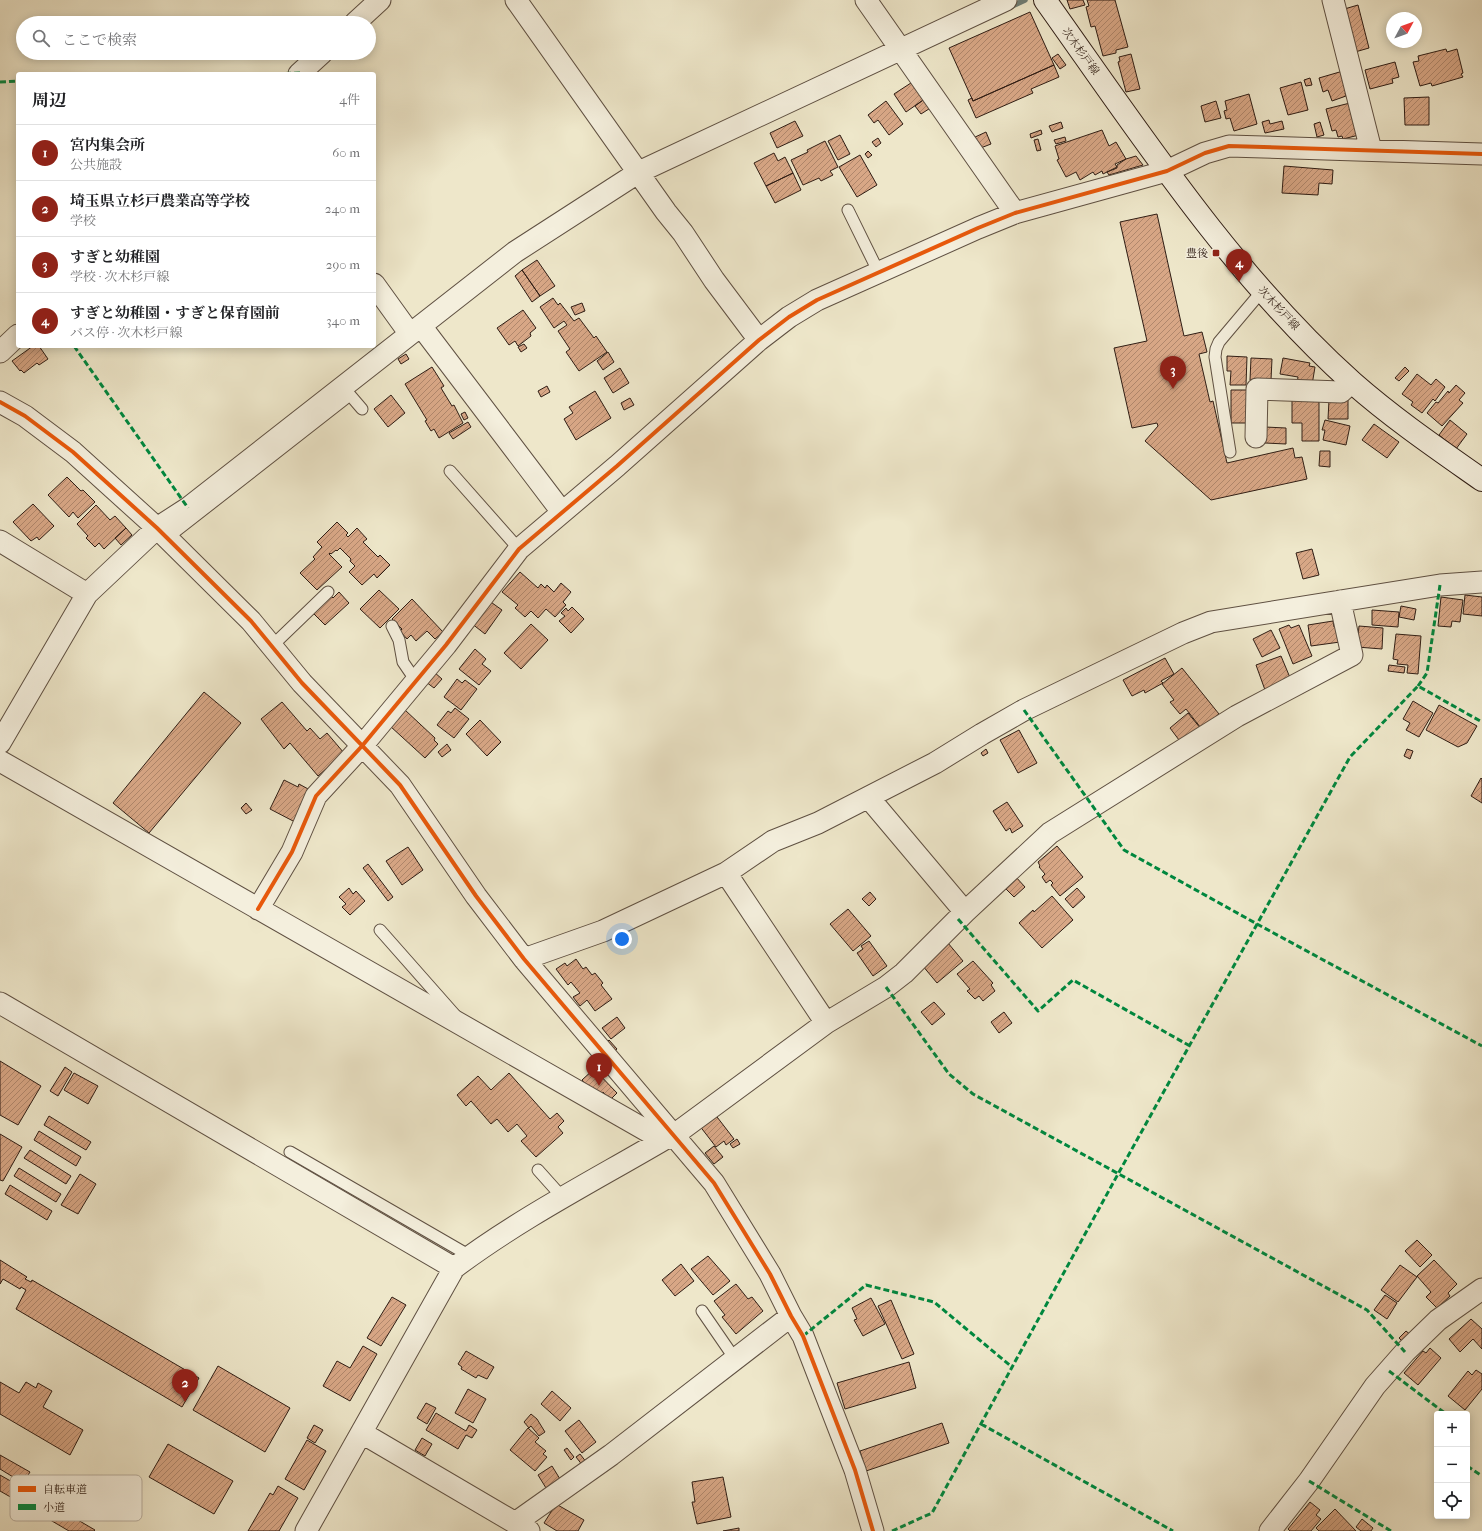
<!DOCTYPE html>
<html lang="ja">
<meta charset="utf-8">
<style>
body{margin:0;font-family:"IM FELL French Canon","Noto Serif JP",serif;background:#f2f2f2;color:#202124}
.controls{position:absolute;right:12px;bottom:12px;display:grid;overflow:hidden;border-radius:4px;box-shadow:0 2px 10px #0003}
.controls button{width:36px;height:36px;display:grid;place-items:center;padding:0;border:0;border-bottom:1px solid #e0e0e0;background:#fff;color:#202124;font:20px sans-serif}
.compass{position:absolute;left:1386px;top:12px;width:36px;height:36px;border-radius:50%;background:#fff;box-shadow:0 2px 10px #0003;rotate:49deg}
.you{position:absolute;left:622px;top:939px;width:14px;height:14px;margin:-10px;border:3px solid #fff;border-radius:50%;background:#1a73e8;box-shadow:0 0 0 6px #1a73e833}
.badge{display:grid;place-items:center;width:26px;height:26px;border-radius:50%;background:#8f2418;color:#fff;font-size:13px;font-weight:700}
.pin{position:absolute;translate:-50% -33px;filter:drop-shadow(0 1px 2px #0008)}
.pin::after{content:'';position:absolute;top:21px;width:14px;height:12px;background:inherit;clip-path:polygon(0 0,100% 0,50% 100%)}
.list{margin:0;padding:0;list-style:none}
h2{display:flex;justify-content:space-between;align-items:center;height:52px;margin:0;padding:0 16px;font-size:17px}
h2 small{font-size:13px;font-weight:400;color:#757577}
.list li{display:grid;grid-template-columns:26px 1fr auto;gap:12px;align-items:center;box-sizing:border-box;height:56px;padding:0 16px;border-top:1px solid #e0e0e0}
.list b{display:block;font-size:15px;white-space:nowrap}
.list p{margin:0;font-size:13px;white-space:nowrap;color:#757577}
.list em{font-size:13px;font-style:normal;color:#757577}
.icon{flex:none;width:22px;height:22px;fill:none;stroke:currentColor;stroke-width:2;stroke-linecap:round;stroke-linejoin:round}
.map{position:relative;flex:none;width:1482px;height:1531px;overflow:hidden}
.search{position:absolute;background:#fff;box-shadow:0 2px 10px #0003;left:16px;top:16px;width:360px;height:44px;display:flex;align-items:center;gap:10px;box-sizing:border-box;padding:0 14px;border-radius:22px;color:#757577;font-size:15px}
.panel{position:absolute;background:#fff;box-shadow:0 2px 10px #0003;left:16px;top:72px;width:360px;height:276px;border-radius:4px}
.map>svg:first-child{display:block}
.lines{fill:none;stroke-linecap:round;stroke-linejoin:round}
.stream{stroke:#6f7e76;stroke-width:5.5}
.building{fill:url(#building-hatch);stroke:#2f1d14}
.lane-casing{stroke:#5f5042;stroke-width:13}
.street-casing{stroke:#5f5042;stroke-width:23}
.secondary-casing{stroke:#2f1d14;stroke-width:24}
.lane{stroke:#f4efdd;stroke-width:11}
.street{stroke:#f4efdd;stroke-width:21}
.secondary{stroke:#f4efdd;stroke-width:22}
.quiet{stroke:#00873e;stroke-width:3;stroke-dasharray:6 3;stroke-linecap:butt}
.cycleway-casing{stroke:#f4efdd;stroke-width:6}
.cycleway{stroke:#e8590c;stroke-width:4}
.poi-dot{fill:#8f2418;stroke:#f4efdd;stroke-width:1.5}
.labels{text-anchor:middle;stroke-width:3;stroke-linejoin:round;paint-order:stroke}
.street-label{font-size:11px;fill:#2f1d14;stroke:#f4efdd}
.poi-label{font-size:11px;fill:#2f1d14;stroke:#f4efdd;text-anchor:end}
.key{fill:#f4efdd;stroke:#b9b0a1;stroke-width:1}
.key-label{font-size:11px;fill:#2f1d14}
</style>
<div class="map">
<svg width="1482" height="1531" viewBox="0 0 1482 1531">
<defs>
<pattern id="building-hatch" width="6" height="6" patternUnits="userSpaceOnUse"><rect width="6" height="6" fill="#d8a786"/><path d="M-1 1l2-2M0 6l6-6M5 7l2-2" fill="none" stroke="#b0876c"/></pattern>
</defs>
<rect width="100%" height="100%" fill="#eee7ca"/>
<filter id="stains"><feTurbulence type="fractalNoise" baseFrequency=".005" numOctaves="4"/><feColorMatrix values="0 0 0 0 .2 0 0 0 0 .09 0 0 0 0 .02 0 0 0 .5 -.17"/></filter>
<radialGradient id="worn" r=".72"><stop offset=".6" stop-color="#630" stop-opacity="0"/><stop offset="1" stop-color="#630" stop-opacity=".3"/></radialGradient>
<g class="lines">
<!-- stream -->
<path class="stream" d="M1008,8L1025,0"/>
</g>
<!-- building -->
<path class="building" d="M1067,0H1083L1085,5L1070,9Z
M1087,0H1115L1128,47L1116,50V53L1103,56L1095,26L1091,27L1086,7L1089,6Z
M1358,5L1369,48L1355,52L1341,10Z
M1030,12L1054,65L973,101L949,48Z
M1446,49L1447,52L1457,49L1463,73L1461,74L1463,77L1432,86L1431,83L1420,86L1413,62L1419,61L1418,56Z
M1058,54L1066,65L1060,69L1052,58Z
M1131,54L1140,89L1126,92L1118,62L1120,61L1119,57Z
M1395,62L1399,77L1392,79L1393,83L1370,89L1365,70Z
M1054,65L1059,77L1031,89L1033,93L976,118L968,100L972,98L973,101Z
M1343,71L1350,91L1345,93L1346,96L1332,101L1328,90L1323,92L1319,78Z
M1310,78L1312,85L1306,86L1304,80Z
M914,81L926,98L906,112L894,94Z
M1301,82L1308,110L1288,115L1280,88Z
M1249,94L1257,124L1234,131L1230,118L1226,119L1224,111L1227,110L1225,101Z
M1429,97V125H1405L1404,98Z
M926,98L932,107L921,114L915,106Z
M886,101L903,124L889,135L878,120L874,123L868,115Z
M1216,101L1221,118L1205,122L1201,106Z
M1350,103L1359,135L1343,139L1342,136L1338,137L1336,130L1332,131L1326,109Z
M1269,120L1270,124L1282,121L1284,129L1265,133L1262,122Z
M795,121L803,136L777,148L770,133Z
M1061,122L1063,128L1052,132L1049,126Z
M1320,122L1324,135L1317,137L1314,124Z
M1041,130L1042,134L1031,138L1030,134Z
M1102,130L1109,146L1116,142L1126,159L1115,164L1117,167L1103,174L1102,171L1095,175L1093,172L1080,180L1076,172L1066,177L1057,160L1059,159L1055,146Z
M986,132L991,144L978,149L973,138Z
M840,135L850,154L838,160L828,141Z
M1065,137L1066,141L1056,144L1054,140Z
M878,138L881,143L876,147L872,142Z
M1038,139L1041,150L1037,151L1034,140Z
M825,141L838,167L830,171L833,175L821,181L819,178L803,185L791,160L808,152L807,150Z
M868,151L872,155L868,158L865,154Z
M774,153L778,161L785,157L793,173L766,186L754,163Z
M860,155L877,185L857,197L839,167Z
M1136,156L1143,165L1109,175L1107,172L1117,168V165L1126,159Z
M1284,166L1333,170L1332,184L1319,183L1318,195L1282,193Z
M793,173L801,190L775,203L766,186Z
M1157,214L1184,336L1202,332L1207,352L1199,354L1210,402L1213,401L1227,463L1293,448L1295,458L1302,457L1307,479L1211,500L1145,441L1158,426L1157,423L1132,428L1114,348L1147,341L1120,222Z
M537,260L555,286L540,296L522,270Z
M522,270L540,296L532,302L515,276Z
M553,298L558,305L560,303L574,321L579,318L594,338L596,336L607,352L579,371L566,352L570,349L558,331L567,325L564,321L554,328L540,307Z
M582,303L585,311L575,315L571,307Z
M523,310L536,328L530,333L531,336L518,346L515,341L509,345L497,328Z
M524,344L527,348L521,352L518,347Z
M33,346H39L48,359L39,365L37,363L24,373L21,370L20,371L12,361Z
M608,352L614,362L603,370L597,361Z
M406,354L409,359L401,364L398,359Z
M1227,356L1247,357L1246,385H1230L1231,371H1227Z
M1251,358L1272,359L1271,380H1250Z
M1283,358L1310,363L1309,366L1315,367L1312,385L1297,383L1298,377L1280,374Z
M432,367L444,386L441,388L452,406L454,405L463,423L439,438L434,429L431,431L425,421L427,420L405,384Z
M1405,367L1409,371L1399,381L1395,378Z
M620,368L629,383L613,393L604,378Z
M1417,374L1431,385L1436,379L1445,387L1435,401L1433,399L1422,413L1411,405L1413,402L1402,394Z
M1456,385L1465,393L1459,400L1463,403L1442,426L1427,413L1436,402L1438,403L1448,391L1449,393Z
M547,386L550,392L541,397L538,391Z
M1231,390H1250V423H1231Z
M595,391L611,418L576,440L564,419L573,413L569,407Z
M391,395L405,413L388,427L374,409Z
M630,398L634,405L624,410L621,403Z
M1292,399H1319V441H1302V423H1292Z
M1329,400H1348V419H1328Z
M465,412L468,418L464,420L461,414Z
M1325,420L1350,426L1346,445L1323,440L1325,430H1322Z
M1450,420L1467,434L1456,449L1439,435Z
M468,422L471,427L453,439L449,433Z
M1374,424L1399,442L1387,458L1362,440Z
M1265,427L1286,428V444L1265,443Z
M1320,451H1330V467L1319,466Z
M67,477L81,491L83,490L95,502L78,518L73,512L69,517L48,495Z
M33,504L54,526L39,540L37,537L31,541L13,522Z
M96,505L110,520L115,516L126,528L104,549L99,543L95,547L86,538L88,536L77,524Z
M337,522L348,533L346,535L348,537L357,528L367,539L363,542L378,557L380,555L390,565L377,578L374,574L362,585L349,572L355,566L350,561L351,559L340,548L337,551L336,550L331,554L330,553L329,554L342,567L317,590L300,573L315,559L313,557L322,547L317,542Z
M126,528L132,535L121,545L115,538Z
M1312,549L1319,575L1303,579L1296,553Z
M520,572L538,588L541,584L545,588L547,585L554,592L561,583L571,592L563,602L566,605L555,617L546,609L538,618L531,611L525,617L515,608L518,605L502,592Z
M379,590L399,609L380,628L360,609Z
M339,592L349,603L325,625L313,613L331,596L333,598Z
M1465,595L1482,597V616L1463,614Z
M1441,597L1463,600L1460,622L1452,621L1451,627L1438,626Z
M412,599L443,632L435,639L427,631L416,641L411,635L407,639L400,631L402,629L392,619Z
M488,600L502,610L485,634L471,623Z
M1401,606L1416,609L1414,620L1399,617Z
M572,607L584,619L571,633L559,621L565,616L561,613L566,608L568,611Z
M1372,610L1399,612L1398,627L1372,625Z
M1333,621L1334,627L1338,626L1340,642L1311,646L1308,625Z
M531,624L548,640L521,669L504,653Z
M1289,625L1291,628L1299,625L1312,656L1293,664L1279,629Z
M1359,626L1383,628L1382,649L1357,647Z
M1271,630L1280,648L1262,657L1253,639Z
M1396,634L1421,636L1418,674L1407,673L1408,665L1397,664L1398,660L1393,659Z
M475,649L486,659L482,664L491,671L479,685L459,669Z
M1281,656L1291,680L1265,690L1256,665Z
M1165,658L1174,674L1161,681L1163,683L1145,693L1144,690L1132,696L1123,680Z
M1389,665L1405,667L1404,673L1388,671Z
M1182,668L1219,714L1201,728L1186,709L1180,714L1170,702L1174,700L1162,684Z
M434,672L442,679L434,688L426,682Z
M457,679L462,683L465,680L477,689L461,710L444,697Z
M204,692L241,723L149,833L113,803Z
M1413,701L1433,713L1419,737L1406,730L1410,723L1403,719Z
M282,702L307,731L310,728L320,739L327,733L344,753L318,776L290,743L284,749L261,719Z
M1439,705L1477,726L1467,743L1458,747L1426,730Z
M455,708L469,719L454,738L437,725L448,711L451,713Z
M405,710L435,738L434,740L438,744L425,758L390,726Z
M1188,713L1201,729L1182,744L1170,728Z
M480,720L501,742L487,756L466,734Z
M1019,730L1037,763L1018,773L1000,740Z
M447,744L451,750L442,757L438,752Z
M986,749L988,753L983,756L981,753Z
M1407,749L1413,751L1410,759L1404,756Z
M1481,778L1482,779V803L1471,796Z
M284,780L298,787L299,784L310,790L295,822L270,809Z
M1007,802L1023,826L1012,833L1010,828L1006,831L993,811Z
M246,803L252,810L246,814L241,808Z
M1057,846L1083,877L1060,896L1051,885L1053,883L1050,880L1046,883L1042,877L1045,874L1039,867L1040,866L1038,862Z
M408,847L423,870L402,885L386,861Z
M368,864L393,897L388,901L363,868Z
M1015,876L1025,887L1014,897L1004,887Z
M349,888L353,894L356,891L365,901L350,915L342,907L346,904L339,897Z
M1077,888L1085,897L1073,908L1065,899Z
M870,892L876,899L869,906L862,899Z
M1052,896L1073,920L1042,948L1019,923L1033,910L1034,912Z
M848,909L871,936L853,951L830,924Z
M869,941L887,966L873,976L857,953L863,949L861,946Z
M948,943L963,961L937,983L922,965Z
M576,959L583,969L586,967L592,975L595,973L603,983L601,985L612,999L595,1011L587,1000L580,1006L573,997L580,993L571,982L568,985L556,969L565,963L567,966Z
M973,961L993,983L991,985L995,991L983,1001L979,996L975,999L967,991L970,989L957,974Z
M934,1002L945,1014L932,1025L921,1012Z
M1004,1012L1012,1023L999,1033L991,1022Z
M617,1017L625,1028L611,1039L602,1028Z
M609,1040L617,1049L613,1052L606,1043Z
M0,1061L41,1086L18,1125L0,1115Z
M65,1067L72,1072L58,1096L50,1091Z
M594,1069L617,1093L610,1100L603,1092L597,1097L582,1080Z
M74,1073L98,1086L88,1104L64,1090Z
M509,1073L550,1119L557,1113L564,1121L558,1127L563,1133L536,1157L521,1141L527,1136L517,1124L508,1132L497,1119L491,1124L471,1101L466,1106L457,1095L478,1076L491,1090Z
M714,1113L734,1139L726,1145L724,1141L716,1147L699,1125Z
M49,1116L91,1142L86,1150L44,1125Z
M39,1131L81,1157L76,1166L34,1140Z
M0,1134L22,1147L3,1181L0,1180Z
M737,1139L740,1144L733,1148L730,1144Z
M714,1146L723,1157L714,1164L705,1153Z
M30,1150L71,1176L66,1184L24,1158Z
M19,1168L61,1194L56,1202L14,1176Z
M80,1174L96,1184L78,1214L61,1205Z
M10,1185L52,1211L47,1220L5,1194Z
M1417,1240L1432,1255L1420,1267L1405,1251Z
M708,1256L730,1281L713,1295L691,1269Z
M0,1260L27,1277L25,1279L31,1282L32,1280L199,1378L182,1407L16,1309L26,1290L21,1287L20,1289L3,1279L0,1284Z
M1434,1260L1457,1284L1448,1293L1450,1296L1437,1308L1426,1297L1431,1292L1417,1276Z
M681,1264L694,1281L675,1296L662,1280Z
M1400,1265L1417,1277L1398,1302L1381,1290Z
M736,1284L748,1299L752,1297L763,1311L736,1334L722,1317L725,1315L714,1301Z
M1385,1295L1397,1303L1387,1319L1374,1310Z
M392,1297L406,1305L381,1346L367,1338Z
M871,1298L885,1324L863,1336L854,1320L857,1319L852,1308Z
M891,1300L914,1354L902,1359L878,1306Z
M1471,1319L1482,1329V1349L1473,1339L1460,1352L1449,1339Z
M1406,1331L1412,1336L1405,1344L1399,1338Z
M363,1346L377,1354L350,1401L323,1386L337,1361L350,1368Z
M1430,1348L1441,1358L1418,1385L1404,1373L1423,1351L1426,1353Z
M466,1351L494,1367L487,1379L478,1375L476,1378L461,1369L462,1367L458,1364Z
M909,1362L916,1388L845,1409L837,1383Z
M218,1366L290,1408L265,1452L193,1410Z
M1476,1370L1482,1374V1389L1465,1410L1448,1396L1468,1371L1472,1375Z
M0,1382L19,1393L26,1382L36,1388L38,1383L52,1391L43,1407L83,1430L70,1455L0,1414Z
M468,1389L486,1399L473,1423L455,1413Z
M552,1391L571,1408L560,1421L541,1404Z
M426,1403L436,1408L427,1424L417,1418Z
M436,1413L466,1431L469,1425L477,1430L472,1438L466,1435L458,1449L426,1430Z
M531,1414L537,1419L545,1432L539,1436L531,1426L529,1428L524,1422Z
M579,1420L596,1442L582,1453L565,1431Z
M942,1423L949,1443L866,1471L860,1451Z
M314,1425L323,1430L315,1443L307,1438Z
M528,1428L539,1438L535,1442L546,1451L543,1454L547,1457L535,1471L510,1450Z
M422,1438L432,1444L425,1456L415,1450Z
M307,1440L326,1451L304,1490L285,1479Z
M168,1444L233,1481L214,1514L149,1477Z
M567,1448L574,1457L571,1460L564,1450Z
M580,1454L587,1463L583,1466L576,1457Z
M0,1455L30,1472L23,1483L0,1469Z
M552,1466L560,1479L546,1488L538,1475Z
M0,1475L21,1487L14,1499L0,1491Z
M723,1477L731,1517L697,1524L692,1502H695L692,1482Z
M278,1486L298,1498L279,1531H248L270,1493L273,1495Z
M30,1492L95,1530L94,1531H69L23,1504Z
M1310,1502L1320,1510L1316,1515L1321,1519L1311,1531H1290L1288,1529Z
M556,1504L584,1520L578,1531H557L544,1523Z
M1335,1509L1356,1531H1319L1316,1528Z
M1362,1519L1373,1528L1371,1531H1361L1356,1527Z
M739,1528V1531H723Z"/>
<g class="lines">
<!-- lane casing -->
<g class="lane-casing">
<path id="lane" d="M848,210L879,273
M1230,452L1215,357L1216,349L1219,342L1262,291
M450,471L519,549
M167,538L350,395L362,409
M392,626L399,640L403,662L416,681
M272,646L328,592
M380,930L455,1015
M290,1152L470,1256
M538,1170L563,1198
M702,1311L735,1359"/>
</g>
<!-- street casing -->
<g class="street-casing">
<path id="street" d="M516,0L666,212L683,233L714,280L759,340
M866,0L1015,213
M1333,0L1371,150
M355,23L380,0
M299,74L322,53
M374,284L410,334
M421,326L562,512
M0,352L18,335
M0,402L25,416L73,452L157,528L251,621L302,683L400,785L476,896L524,959L714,1183L770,1274L791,1316L803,1336L855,1470L873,1531
M1256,437L1257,389L1341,392L1352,382
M0,541L87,594
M0,743L87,594L157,528L188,508L515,252L639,172L1006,0
M0,761L663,1140
M869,798L965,912
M726,873L826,1023
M258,909L292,852L316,796L362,746L416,681L446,645L519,549L617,466L759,340L789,317L817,300L978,228L1015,213L1167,171L1205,153L1229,146L1482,154
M524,959L603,931L726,873L773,841L818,823L935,763L982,734L1024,710L1183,633L1211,622L1440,585L1482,582
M0,1003L454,1268L306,1531
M454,1268C519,1219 593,1181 663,1140L674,1135L826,1023L886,987L904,973L965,912L1050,833L1237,716L1352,655L1340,601
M362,1433L529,1531
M515,1523L611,1455L791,1316
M1270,1531L1309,1481L1375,1386L1405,1352L1438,1320L1482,1289"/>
</g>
<!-- secondary casing -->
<g class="secondary-casing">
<path id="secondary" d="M1045,0C1139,132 1232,275 1353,383C1394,419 1438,449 1482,480"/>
</g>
<!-- lane -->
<use href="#lane" class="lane"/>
<!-- street -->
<use href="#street" class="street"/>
<!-- secondary -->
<use href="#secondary" class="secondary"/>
<!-- quiet -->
<path class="quiet" d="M267,74L300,73
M0,82L18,81
M74,346L188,508
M1418,686L1427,673L1440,585
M1024,710L1124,850L1257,924L1482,1046
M958,919L1038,1011L1073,980L1190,1046
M886,987L949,1074L973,1094L1367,1310L1405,1352
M803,1336L866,1285L934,1302L1012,1367
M1389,1371L1446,1414
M981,1424L1173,1531
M1467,1466L1482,1476
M1309,1481L1391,1531
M892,1531L932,1513L1118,1174L1350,757L1418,686L1482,722"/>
<!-- cycleway casing -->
<g class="cycleway-casing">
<path id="cycleway" d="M0,402L25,416L73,452L157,528L251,621L302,683L400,785L476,896L524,959L714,1183L770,1274L791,1316L803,1336L855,1470L873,1531
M258,909L292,852L316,796L362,746L416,681L446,645L519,549L617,466L759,340L789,317L817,300L978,228L1015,213L1167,171L1205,153L1229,146L1482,154"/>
</g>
<!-- cycleway -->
<use href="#cycleway" class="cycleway"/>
</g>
<!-- markers -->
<rect class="poi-dot" x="1212" y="249" width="8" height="8" rx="2"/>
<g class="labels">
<!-- street labels -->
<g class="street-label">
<text transform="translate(1081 51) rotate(54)" y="4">次木杉戸線</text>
<text transform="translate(1279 308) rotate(47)" y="4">次木杉戸線</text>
</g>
<!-- poi labels -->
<g class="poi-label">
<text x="1208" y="257">豊後</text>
</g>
</g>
<!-- legend -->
<rect x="10" y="1475" width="132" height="46" rx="6" class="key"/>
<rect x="18" y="1486" width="18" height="6" fill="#e8590c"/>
<rect x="18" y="1504" width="18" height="6" fill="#00873e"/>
<g class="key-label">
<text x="43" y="1493">自転車道</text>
<text x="43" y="1511">小道</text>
</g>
<rect width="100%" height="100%" filter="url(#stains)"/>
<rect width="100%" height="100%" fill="url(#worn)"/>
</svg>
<div class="controls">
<button>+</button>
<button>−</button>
<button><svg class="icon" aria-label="locate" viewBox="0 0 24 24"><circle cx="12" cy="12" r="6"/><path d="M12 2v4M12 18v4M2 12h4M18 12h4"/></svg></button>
</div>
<svg class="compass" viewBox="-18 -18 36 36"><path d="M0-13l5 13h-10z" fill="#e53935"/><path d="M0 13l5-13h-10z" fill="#757577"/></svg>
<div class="you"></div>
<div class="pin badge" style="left:599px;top:1086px">1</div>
<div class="pin badge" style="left:185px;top:1402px">2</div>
<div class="pin badge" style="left:1173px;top:389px">3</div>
<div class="pin badge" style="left:1239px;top:282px">4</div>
<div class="search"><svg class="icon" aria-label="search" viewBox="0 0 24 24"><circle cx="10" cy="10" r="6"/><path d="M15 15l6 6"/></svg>ここで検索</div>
<section class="panel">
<h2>周辺<small>4件</small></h2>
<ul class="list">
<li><span class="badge">1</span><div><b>宮内集会所</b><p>公共施設</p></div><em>60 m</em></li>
<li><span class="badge">2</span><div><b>埼玉県立杉戸農業高等学校</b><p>学校</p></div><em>240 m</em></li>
<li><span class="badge">3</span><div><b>すぎと幼稚園</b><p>学校 · 次木杉戸線</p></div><em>290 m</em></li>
<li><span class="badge">4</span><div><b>すぎと幼稚園・すぎと保育園前</b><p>バス停 · 次木杉戸線</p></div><em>340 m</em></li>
</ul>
</section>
</div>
